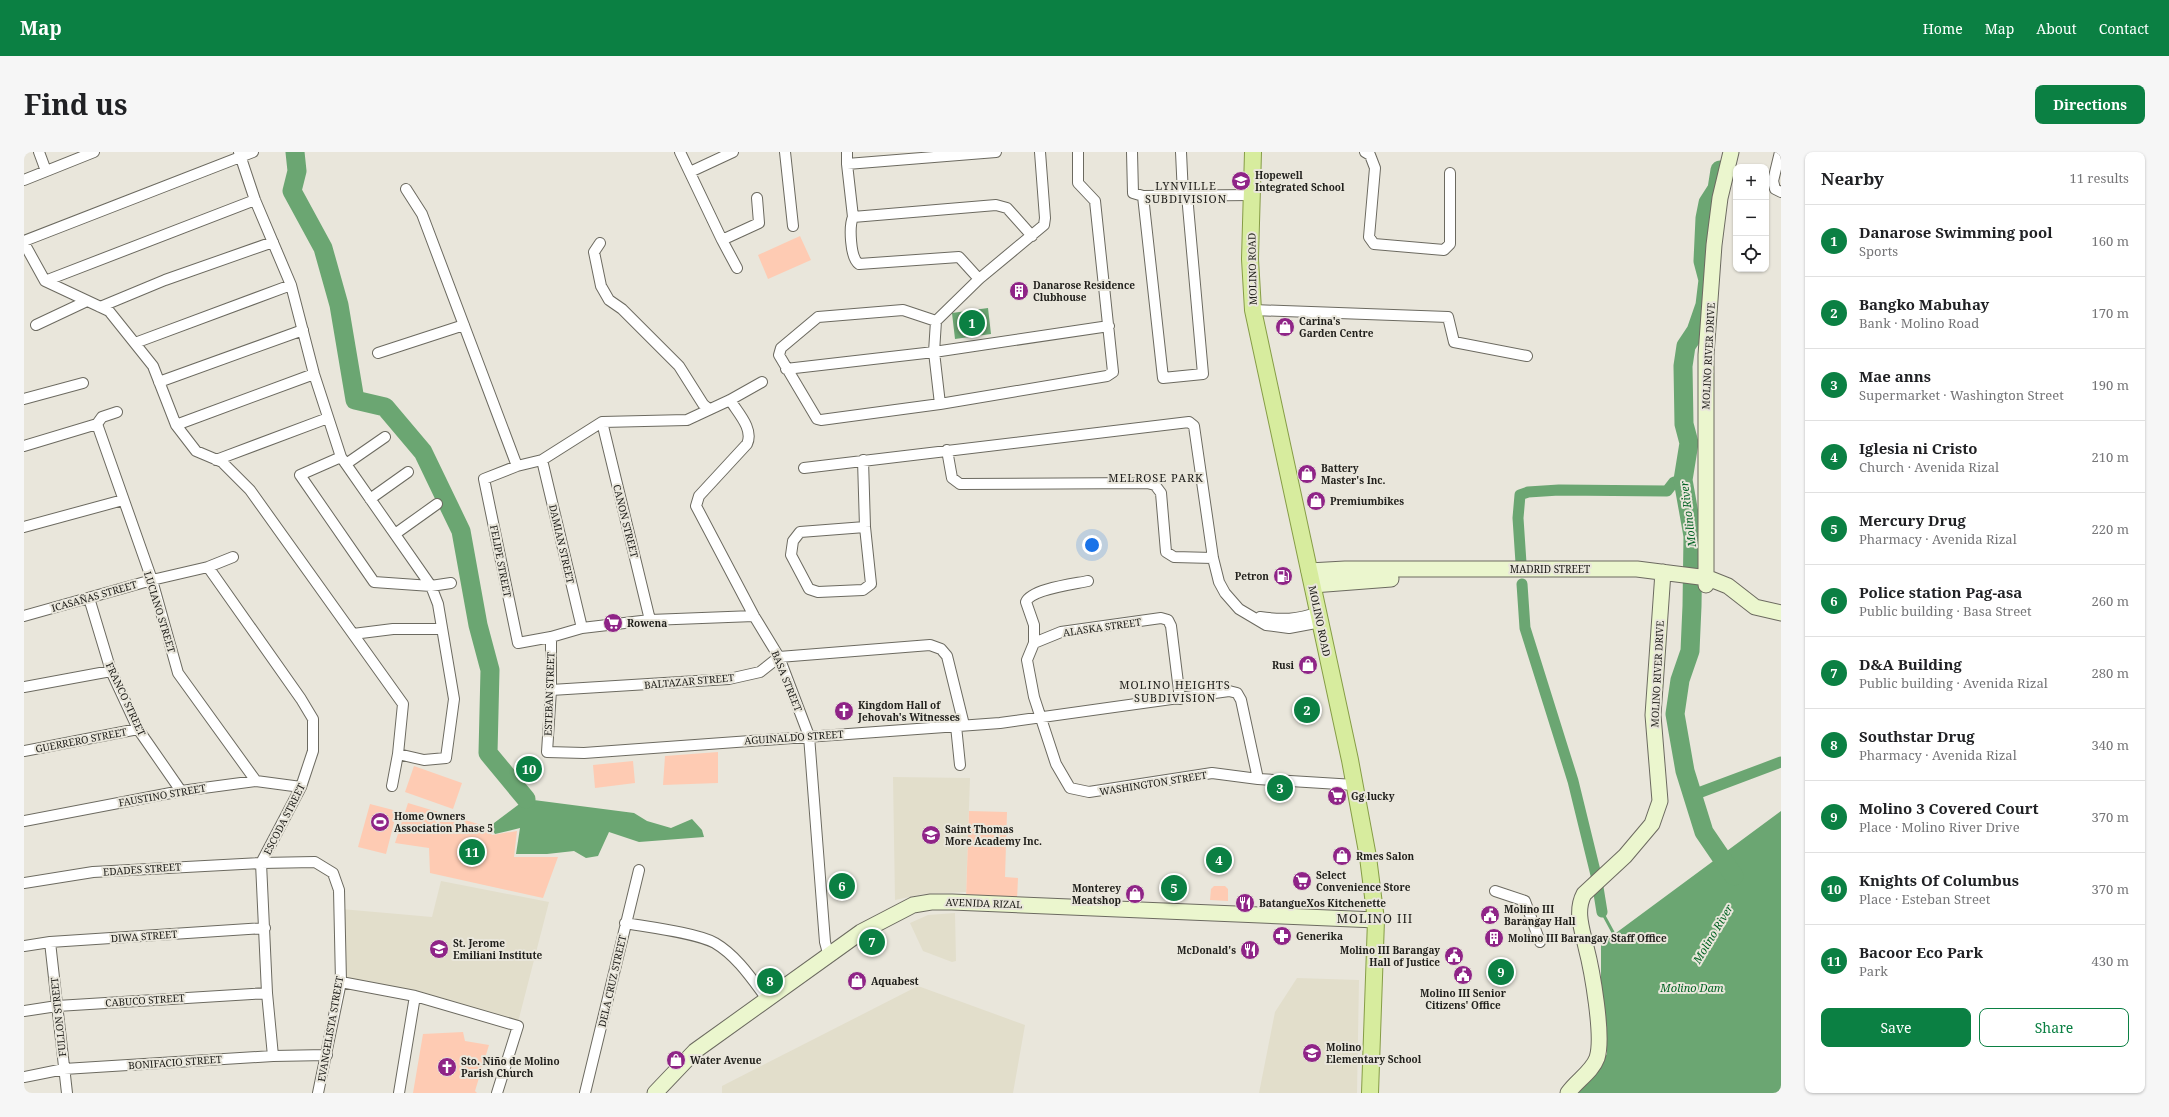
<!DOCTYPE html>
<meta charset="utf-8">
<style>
body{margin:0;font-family:"Noto Serif",serif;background:#f6f6f6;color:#202124}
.controls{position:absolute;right:12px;top:12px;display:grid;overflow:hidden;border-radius:8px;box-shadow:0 1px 3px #0004}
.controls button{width:36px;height:36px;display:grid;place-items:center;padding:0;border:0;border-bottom:1px solid #e0e0e0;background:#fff;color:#202124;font:20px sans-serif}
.you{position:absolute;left:1068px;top:393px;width:14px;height:14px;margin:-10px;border:3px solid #fff;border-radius:50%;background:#1a73e8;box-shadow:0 0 0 6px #1a73e833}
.badge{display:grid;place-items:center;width:26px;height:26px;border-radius:50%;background:#0b8043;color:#fff;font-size:13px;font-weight:700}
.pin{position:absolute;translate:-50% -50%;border:2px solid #fff;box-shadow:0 1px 4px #0006}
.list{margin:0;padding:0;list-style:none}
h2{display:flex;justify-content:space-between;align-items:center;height:52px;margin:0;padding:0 16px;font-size:17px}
h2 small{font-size:13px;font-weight:400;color:#757577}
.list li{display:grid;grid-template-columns:26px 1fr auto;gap:12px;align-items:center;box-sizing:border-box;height:72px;padding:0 16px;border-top:1px solid #e0e0e0}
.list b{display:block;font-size:15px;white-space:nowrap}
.list p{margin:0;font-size:13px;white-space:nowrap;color:#757577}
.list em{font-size:13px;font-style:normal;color:#757577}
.actions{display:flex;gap:8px;padding:12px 16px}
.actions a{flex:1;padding:9px 0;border:1px solid #0b8043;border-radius:8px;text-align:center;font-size:14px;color:#0b8043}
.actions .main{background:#0b8043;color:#fff}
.icon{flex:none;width:22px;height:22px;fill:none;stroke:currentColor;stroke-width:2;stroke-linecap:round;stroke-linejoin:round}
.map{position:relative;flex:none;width:1757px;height:941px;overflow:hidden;border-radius:8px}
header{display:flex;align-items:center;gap:24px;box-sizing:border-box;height:56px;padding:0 20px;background:#0b8043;color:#fff}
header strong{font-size:19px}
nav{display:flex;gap:22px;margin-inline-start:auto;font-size:14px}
.intro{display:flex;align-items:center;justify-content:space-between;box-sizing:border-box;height:96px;padding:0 24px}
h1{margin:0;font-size:28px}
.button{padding:10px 18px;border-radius:8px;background:#0b8043;color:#fff;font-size:14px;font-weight:700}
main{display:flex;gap:24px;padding:0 24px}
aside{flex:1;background:#fff;border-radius:8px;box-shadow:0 1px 3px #0004}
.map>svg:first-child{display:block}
.built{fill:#e2decb}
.green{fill:#fecbb3}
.water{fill:#6ba672}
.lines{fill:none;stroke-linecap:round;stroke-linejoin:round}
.stream{stroke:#6ba672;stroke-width:3}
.canal{stroke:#6ba672;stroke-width:11}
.river{stroke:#6ba672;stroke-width:19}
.street-casing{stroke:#6c6a60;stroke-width:12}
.secondary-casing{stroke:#6c6a60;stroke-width:17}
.primary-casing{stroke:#869d46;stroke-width:18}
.street{stroke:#fff;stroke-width:10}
.secondary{stroke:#ebf6ce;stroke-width:15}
.primary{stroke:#d7ec9e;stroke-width:16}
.labels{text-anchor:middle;stroke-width:4;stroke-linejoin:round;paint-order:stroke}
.poi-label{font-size:10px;font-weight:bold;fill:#21201c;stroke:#e9e6db;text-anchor:start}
.street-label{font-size:10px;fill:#21201c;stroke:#e9e6db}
.neighbourhood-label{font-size:11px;letter-spacing:1px;fill:#21201c;stroke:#e9e6db}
.water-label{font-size:11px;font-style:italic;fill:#006222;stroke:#e9e6db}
.quarter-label{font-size:12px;letter-spacing:1px;fill:#21201c;stroke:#e9e6db}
</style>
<header>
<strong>Map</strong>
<nav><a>Home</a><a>Map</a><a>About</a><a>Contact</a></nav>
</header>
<div class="intro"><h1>Find us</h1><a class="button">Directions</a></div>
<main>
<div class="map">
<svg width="1757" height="941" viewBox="0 0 1757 941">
<rect width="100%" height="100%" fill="#e9e6db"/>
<!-- built -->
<path class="built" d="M869,625L946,626L942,740L899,742L871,748Z
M417,729L525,750L493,874L318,829L317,757L408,765Z
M931,761L932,809L928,810L899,799L886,771L904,763Z
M1273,826L1335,828L1333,941H1235L1251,860Z
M894,834L1001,873L989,941H698V934Z"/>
<!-- green -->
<path class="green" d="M776,84L787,108L744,127L734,103Z
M694,600V631L639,633L641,604Z
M609,609L611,631L571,636L569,613Z
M390,614L438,631L429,657L381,640Z
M384,651L461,674L468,683L493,679L490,705H534L519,746L406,721L405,696L371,691Z
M346,652L373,659L362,702L334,695Z
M945,659L983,660L981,725L994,726L993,748L942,746Z
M1190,734H1201L1204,737V749L1186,748L1187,737Z
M439,880L441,889L465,893L451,939L453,941H389L399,882Z"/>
<!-- water -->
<path class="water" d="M964,156L967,182L931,187L928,161Z
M502,647L610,661L623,669L647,676L668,667L678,678L680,685L615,690L585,680L574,704L562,706L550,699L523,702H492L496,676L471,682L466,674Z
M1757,659V941H1551L1583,902L1582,872L1577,845V792Z"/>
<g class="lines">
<!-- stream -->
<path class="stream" d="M1578,760L1591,784"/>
<!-- canal -->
<path class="canal" d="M1497,411L1494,366L1496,343L1504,340L1535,338L1643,339L1650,330L1659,328
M1498,432L1501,476L1549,629L1572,723L1578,760
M1669,643L1757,610"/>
<!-- river -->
<path class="river" d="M271,0L273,19L268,39L299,96L315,153L331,248L361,255L399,300L437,379L454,473L466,518L464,601L502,647
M1696,18L1693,37L1684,51L1681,66L1679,109L1684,128L1681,153L1672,179L1662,194L1659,214L1660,272L1665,291L1659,328L1669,384L1668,454L1666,499L1656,528L1651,562L1661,619L1680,680L1710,724"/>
<!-- street casing -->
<g class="street-casing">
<path id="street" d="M15,0L22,19
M215,0L231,48L267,133L290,222L317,305L407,434L414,452L430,547L422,606L400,608L374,602
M656,0L698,88L735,71L733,46
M761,0L769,74
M823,0V12L972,0
M1108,0L1109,41L1119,44L1227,43
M1157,0L1159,43
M1341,0L1346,3L1351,16L1345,85L1350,92L1420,98L1426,92V21
M1756,0L1749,29L1751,37L1757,40
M823,12L829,65
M666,20L709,0
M0,28L70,0
M382,37L398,62L493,314
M1119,44L1139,226L1179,222L1163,43
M698,88L713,116
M0,89L229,0
M0,91L21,129L85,159L129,214L152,273L172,299L198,310L226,338L379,552L374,602L368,634
M576,91L570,100L577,134L585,148L598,157L655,214L679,252L685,257
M955,127L935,105L835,112C826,106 825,74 829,65L972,53L983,56L1008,84
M21,129L231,48
M76,155L141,128L249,90
M1229,158L1424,165L1430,190L1503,204
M912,169L879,158L794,165L757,196L755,203L793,267L797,268L916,252L1083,224L1089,220L1071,49L1054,31V0
M12,173L63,149
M111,191L267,133
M354,201L440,173
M762,217L910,200L1085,174
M135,230L279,178
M0,247L59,231
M706,248C714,261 730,277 723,292L675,344L672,354L730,464L755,505L785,584L801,790L805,805
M916,252L910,200L912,169L955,127L1020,73L1021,66L1016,0
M578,270L626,468
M73,272L128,428L154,521L232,629
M73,272L78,265L93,260
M152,273L290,222
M0,294L73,272
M923,298L928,326L936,332L1123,331L1131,333L1137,341L1142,400L1150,405L1189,406
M317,305L276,323L350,430L407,434L427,431
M192,308L304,266
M518,308L558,476
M839,308L841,375L847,432L839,438L794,440L785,437L767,403L769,389L776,380L841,375
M322,312L361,285
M780,316L1165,270L1170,274L1189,406L1195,430L1201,441L1215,457L1242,473L1265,476L1297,470
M346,347L384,320
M0,375L99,348
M371,382L413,352
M184,415L277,547L289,567V599L277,635L237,711L243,841L249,904
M65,446L87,519L114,577L157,639
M0,464L128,428L184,415L209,405
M730,464L626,468L558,476L527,485L494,491L460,327L493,314L518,308L578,270L663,268L706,248L738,230
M1236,465C1257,468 1274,468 1294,460
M329,482L369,477H416
M527,485V538L523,600L560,601L976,571L1205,539L1213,541L1217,548L1234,627
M1010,491V473L1002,450C1007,437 1050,432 1064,429
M0,535L87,519
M527,538L705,527L736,520L755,505L906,493L917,497L923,504L940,573
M1156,547L1147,474L1144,468L1137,466L1037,480L1010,491L1003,508L1010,545L1032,612L1046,636L1065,640L1188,621L1234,627L1331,633
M932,574L936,613
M0,599L114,577
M0,669L157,639L232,629L277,635
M0,731L69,720L237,711L291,710L309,721L315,738L317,830L294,941
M1471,739L1501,749L1516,790
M601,771C624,775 673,781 691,791C713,804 728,827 743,847
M26,790L43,941
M0,794L26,790L241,776
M317,830L391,844L494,874L473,941
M0,859L33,854L243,841
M0,925L40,917L249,904L303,903
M375,941L391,844
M561,941L615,718"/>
</g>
<!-- secondary casing -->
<g class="secondary-casing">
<path id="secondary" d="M1285,419L1321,417H1613L1684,426L1704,434L1731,455L1757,461
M1289,433L1367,427
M1682,433V203L1690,93L1696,46L1707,0
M631,941L671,899L837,780L889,753L907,750H928L1352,768
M1544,941C1552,929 1568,920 1573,906C1580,885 1568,818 1562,795C1558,777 1551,759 1560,742L1601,704L1628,672L1636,649L1629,563L1639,420"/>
</g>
<!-- primary casing -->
<g class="primary-casing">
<path id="primary" d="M1229,0L1226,107L1229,158L1326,608L1344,705L1352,768L1346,941"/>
</g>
<!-- street -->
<use href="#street" class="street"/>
<!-- secondary -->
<use href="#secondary" class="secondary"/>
<!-- primary -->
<use href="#primary" class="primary"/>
</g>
<!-- icons -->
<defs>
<g id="school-disc" transform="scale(1)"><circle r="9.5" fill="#8f2487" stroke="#e9e6db"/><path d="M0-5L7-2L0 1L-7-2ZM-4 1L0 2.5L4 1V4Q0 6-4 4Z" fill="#fff"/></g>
<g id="building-disc" transform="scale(1)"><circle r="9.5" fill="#8f2487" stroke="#e9e6db"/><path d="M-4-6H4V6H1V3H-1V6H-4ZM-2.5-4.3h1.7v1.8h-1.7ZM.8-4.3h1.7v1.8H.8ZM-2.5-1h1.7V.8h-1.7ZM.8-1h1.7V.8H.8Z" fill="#fff"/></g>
<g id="shop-disc" transform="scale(1)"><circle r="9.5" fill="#8f2487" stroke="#e9e6db"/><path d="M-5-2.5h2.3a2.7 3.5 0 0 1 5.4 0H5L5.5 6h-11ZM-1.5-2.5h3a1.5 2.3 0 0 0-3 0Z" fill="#fff"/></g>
<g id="fuel-disc" transform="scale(1)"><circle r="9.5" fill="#8f2487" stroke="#e9e6db"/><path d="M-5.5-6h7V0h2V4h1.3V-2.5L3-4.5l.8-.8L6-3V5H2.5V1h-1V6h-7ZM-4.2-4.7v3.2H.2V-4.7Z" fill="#fff"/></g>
<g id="supermarket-disc" transform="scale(1)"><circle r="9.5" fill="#8f2487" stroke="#e9e6db"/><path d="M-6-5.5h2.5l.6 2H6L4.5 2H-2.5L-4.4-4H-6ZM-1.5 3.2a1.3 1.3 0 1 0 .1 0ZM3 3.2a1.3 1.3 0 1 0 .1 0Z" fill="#fff"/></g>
<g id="church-disc" transform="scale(1)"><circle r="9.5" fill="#8f2487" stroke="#e9e6db"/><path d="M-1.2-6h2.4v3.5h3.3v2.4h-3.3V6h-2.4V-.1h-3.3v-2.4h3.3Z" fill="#fff"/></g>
<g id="stadium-disc" transform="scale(1)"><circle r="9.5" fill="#8f2487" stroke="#e9e6db"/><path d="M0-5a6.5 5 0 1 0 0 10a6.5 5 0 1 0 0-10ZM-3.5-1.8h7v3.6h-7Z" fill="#fff"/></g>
<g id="restaurant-disc" transform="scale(1)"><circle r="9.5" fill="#8f2487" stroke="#e9e6db"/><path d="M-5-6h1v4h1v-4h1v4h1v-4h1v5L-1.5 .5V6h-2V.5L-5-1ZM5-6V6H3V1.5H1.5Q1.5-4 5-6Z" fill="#fff"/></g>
<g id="civic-disc" transform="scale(1)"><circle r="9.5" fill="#8f2487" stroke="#e9e6db"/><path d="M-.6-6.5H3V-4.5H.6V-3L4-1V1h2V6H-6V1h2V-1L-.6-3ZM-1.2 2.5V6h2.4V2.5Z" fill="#fff"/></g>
<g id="pharmacy-disc" transform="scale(1)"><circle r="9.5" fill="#8f2487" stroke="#e9e6db"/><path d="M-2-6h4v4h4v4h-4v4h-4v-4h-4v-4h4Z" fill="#fff"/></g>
</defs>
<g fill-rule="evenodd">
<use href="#school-disc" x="1217" y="29"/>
<use href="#building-disc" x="995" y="139"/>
<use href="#shop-disc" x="1261" y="175"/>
<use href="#shop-disc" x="1283" y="322"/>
<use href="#shop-disc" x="1292" y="349"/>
<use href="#fuel-disc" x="1259" y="424"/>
<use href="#supermarket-disc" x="589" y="471"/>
<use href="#shop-disc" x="1284" y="513"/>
<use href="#church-disc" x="820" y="559"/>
<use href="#supermarket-disc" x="1313" y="644"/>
<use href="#stadium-disc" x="356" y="670"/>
<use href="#school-disc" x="907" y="683"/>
<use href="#shop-disc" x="1318" y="704"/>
<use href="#supermarket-disc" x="1278" y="729"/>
<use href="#shop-disc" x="1111" y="742"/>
<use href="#restaurant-disc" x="1221" y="751"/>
<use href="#civic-disc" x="1466" y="763"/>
<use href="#pharmacy-disc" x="1258" y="784"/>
<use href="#building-disc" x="1470" y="786"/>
<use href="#school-disc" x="415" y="797"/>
<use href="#restaurant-disc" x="1226" y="798"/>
<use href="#civic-disc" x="1430" y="804"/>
<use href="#civic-disc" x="1439" y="823"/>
<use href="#shop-disc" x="833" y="829"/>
<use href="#school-disc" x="1288" y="901"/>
<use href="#shop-disc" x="652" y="908"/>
<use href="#church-disc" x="423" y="915"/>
</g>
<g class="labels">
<!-- poi labels -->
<g class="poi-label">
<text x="1231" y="27">Hopewell<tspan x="1231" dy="12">Integrated School</tspan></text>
<text x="1009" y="137">Danarose Residence<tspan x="1009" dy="12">Clubhouse</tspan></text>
<text x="1275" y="173">Carina's<tspan x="1275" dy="12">Garden Centre</tspan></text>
<text x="1297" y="320">Battery<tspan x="1297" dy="12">Master's Inc.</tspan></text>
<text x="1306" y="353">Premiumbikes</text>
<text x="1245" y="428" text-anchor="end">Petron</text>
<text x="603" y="475">Rowena</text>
<text x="1270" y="517" text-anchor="end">Rusi</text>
<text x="834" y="557">Kingdom Hall of<tspan x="834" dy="12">Jehovah's Witnesses</tspan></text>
<text x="1327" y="648">Gg lucky</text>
<text x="370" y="668">Home Owners<tspan x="370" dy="12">Association Phase 5</tspan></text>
<text x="921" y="681">Saint Thomas<tspan x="921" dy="12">More Academy Inc.</tspan></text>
<text x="1332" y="708">Rmes Salon</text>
<text x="1292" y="727">Select<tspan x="1292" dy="12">Convenience Store</tspan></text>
<text x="1097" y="740" text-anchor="end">Monterey<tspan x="1097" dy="12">Meatshop</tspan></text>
<text x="1235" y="755">BatangueXos Kitchenette</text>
<text x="1480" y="761">Molino III<tspan x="1480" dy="12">Barangay Hall</tspan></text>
<text x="1272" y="788">Generika</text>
<text x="1484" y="790">Molino III Barangay Staff Office</text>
<text x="429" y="795">St. Jerome<tspan x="429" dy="12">Emiliani Institute</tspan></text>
<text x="1212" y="802" text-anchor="end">McDonald's</text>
<text x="1416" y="802" text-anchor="end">Molino III Barangay<tspan x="1416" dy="12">Hall of Justice</tspan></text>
<text x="847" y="833">Aquabest</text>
<text x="1439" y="845" text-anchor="middle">Molino III Senior<tspan x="1439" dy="12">Citizens' Office</tspan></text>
<text x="1302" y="899">Molino<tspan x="1302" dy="12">Elementary School</tspan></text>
<text x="666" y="912">Water Avenue</text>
<text x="437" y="913">Sto. Niño de Molino<tspan x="437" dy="12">Parish Church</tspan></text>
</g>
<!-- street labels -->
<g class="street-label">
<text transform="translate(1228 117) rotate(-91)" y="4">MOLINO ROAD</text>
<text transform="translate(1684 204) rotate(-87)" y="4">MOLINO RIVER DRIVE</text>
<text transform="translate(602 369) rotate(76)" y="4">CANON STREET</text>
<text transform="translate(538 392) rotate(77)" y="4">DAMIAN STREET</text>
<text transform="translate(477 409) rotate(79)" y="4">FELIPE STREET</text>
<text x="1526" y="421">MADRID STREET</text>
<text transform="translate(70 444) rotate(-16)" y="4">ICASAÑAS STREET</text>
<text transform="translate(136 460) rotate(73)" y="4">LUCIANO STREET</text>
<text transform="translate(1296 469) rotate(78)" y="4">MOLINO ROAD</text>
<text transform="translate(1078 475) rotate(-8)" y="4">ALASKA STREET</text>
<text transform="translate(1633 522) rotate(-87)" y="4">MOLINO RIVER DRIVE</text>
<text transform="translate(665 529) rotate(-5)" y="4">BALTAZAR STREET</text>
<text transform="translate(763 529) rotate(68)" y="4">BASA STREET</text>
<text transform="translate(525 542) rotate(-88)" y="4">ESTEBAN STREET</text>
<text transform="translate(102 547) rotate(65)" y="4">FRANCO STREET</text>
<text transform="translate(770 585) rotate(-4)" y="4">AGUINALDO STREET</text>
<text transform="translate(57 588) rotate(-11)" y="4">GUERRERO STREET</text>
<text transform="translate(1129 631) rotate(-9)" y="4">WASHINGTON STREET</text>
<text transform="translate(138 643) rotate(-10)" y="4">FAUSTINO STREET</text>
<text transform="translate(260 667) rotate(-63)" y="4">ESCODA STREET</text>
<text transform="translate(118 717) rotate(-4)" y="4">EDADES STREET</text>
<text transform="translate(960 751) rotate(2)" y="4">AVENIDA RIZAL</text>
<text transform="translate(120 784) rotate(-4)" y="4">DIWA STREET</text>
<text transform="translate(588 829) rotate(-77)" y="4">DELA CRUZ STREET</text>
<text transform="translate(121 848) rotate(-4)" y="4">CABUCO STREET</text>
<text transform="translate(34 865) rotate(-96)" y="4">FULLON STREET</text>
<text transform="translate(306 877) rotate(-80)" y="4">EVANGELISTA STREET</text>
<text transform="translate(151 910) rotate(-4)" y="4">BONIFACIO STREET</text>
</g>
<!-- neighbourhood labels -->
<g class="neighbourhood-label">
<text x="1162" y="38">LYNVILLE<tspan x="1162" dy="13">SUBDIVISION</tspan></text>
<text x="1132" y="330">MELROSE PARK</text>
<text x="1151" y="537">MOLINO HEIGHTS<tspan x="1151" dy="13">SUBDIVISION</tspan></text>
</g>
<!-- water labels -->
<g class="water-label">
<text transform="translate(1664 362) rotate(-97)" y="4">Molino River</text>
<text transform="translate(1689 782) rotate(-59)" y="4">Molino River</text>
<text x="1668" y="840">Molino Dam</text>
</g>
<!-- quarter labels -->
<g class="quarter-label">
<text x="1351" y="771">MOLINO III</text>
</g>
</g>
</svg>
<div class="controls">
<button>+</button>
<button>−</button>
<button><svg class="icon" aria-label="locate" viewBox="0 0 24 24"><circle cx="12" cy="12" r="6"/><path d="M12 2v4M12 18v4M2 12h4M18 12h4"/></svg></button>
</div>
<div class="you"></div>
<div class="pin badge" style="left:948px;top:171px">1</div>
<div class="pin badge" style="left:1283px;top:558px">2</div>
<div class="pin badge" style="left:1256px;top:636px">3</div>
<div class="pin badge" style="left:1195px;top:708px">4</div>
<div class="pin badge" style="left:1150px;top:736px">5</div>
<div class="pin badge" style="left:818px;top:734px">6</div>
<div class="pin badge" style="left:848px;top:790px">7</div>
<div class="pin badge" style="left:746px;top:829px">8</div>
<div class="pin badge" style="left:1477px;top:820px">9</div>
<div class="pin badge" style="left:505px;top:617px">10</div>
<div class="pin badge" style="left:448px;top:700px">11</div>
</div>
<aside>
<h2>Nearby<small>11 results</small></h2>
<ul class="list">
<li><span class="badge">1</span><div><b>Danarose Swimming pool</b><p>Sports</p></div><em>160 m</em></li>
<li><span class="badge">2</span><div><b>Bangko Mabuhay</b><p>Bank · Molino Road</p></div><em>170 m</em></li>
<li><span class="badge">3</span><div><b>Mae anns</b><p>Supermarket · Washington Street</p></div><em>190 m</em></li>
<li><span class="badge">4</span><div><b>Iglesia ni Cristo</b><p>Church · Avenida Rizal</p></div><em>210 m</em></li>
<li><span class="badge">5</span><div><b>Mercury Drug</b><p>Pharmacy · Avenida Rizal</p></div><em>220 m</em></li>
<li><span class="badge">6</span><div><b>Police station Pag-asa</b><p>Public building · Basa Street</p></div><em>260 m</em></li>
<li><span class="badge">7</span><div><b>D&amp;A Building</b><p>Public building · Avenida Rizal</p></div><em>280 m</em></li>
<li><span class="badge">8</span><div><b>Southstar Drug</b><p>Pharmacy · Avenida Rizal</p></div><em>340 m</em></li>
<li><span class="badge">9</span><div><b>Molino 3 Covered Court</b><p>Place · Molino River Drive</p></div><em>370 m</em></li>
<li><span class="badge">10</span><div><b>Knights Of Columbus</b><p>Place · Esteban Street</p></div><em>370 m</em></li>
<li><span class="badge">11</span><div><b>Bacoor Eco Park</b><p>Park</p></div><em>430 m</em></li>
</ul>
<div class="actions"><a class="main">Save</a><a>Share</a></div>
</aside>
</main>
